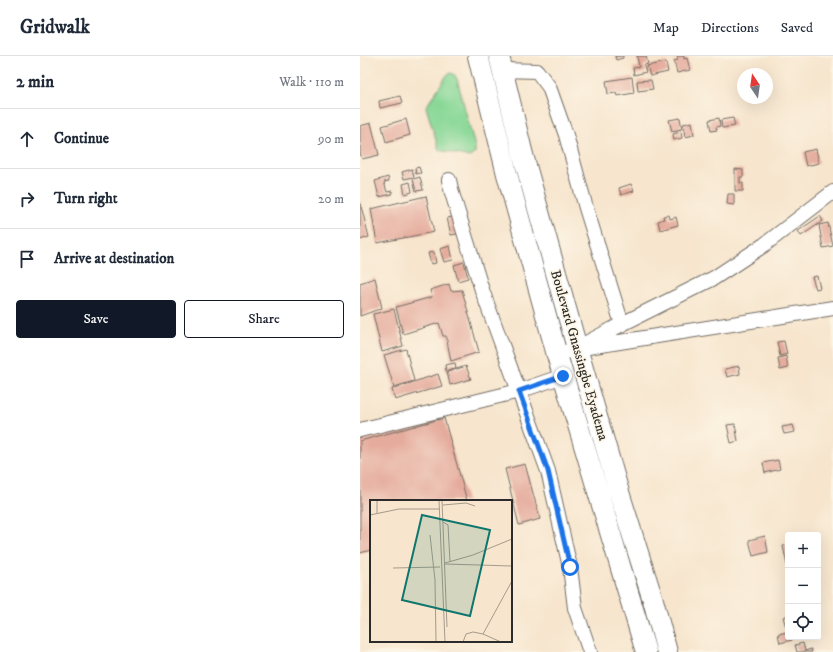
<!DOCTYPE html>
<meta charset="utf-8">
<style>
body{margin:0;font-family:"IM FELL DW Pica",serif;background:#f2f2f3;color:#1f2937}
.controls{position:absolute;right:12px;bottom:12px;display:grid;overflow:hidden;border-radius:4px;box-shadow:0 4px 16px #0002}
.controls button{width:36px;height:36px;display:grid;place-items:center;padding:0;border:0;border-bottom:1px solid #e0e1e3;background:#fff;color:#1f2937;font:20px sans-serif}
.compass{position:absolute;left:377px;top:12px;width:36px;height:36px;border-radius:50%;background:#fff;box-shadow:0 4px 16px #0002;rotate:347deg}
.stop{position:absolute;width:12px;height:12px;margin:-9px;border:3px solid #1a73e8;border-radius:50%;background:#fff}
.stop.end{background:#1a73e8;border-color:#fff;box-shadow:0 1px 4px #0008}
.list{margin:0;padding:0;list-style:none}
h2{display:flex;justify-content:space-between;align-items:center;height:52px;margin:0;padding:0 16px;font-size:17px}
h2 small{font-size:13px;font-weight:400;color:#747a83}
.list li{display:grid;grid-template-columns:26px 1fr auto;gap:12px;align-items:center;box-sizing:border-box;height:60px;padding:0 16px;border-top:1px solid #e0e1e3}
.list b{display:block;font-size:15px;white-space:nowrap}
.list em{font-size:13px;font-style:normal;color:#747a83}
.actions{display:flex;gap:8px;padding:12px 16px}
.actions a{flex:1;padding:9px 0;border:1px solid #111827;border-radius:4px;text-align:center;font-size:14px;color:#111827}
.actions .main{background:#111827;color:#fff}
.icon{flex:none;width:22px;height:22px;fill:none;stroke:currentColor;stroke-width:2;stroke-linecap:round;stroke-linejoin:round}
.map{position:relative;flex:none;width:473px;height:596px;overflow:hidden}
header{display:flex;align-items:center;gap:24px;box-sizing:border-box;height:56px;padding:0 20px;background:#fff;border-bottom:1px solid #e0e1e3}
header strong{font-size:19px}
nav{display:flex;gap:22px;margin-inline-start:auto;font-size:14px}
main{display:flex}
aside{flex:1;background:#fff}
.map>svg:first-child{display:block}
.green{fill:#89d898;stroke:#5a8262}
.building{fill:#e5ac9d}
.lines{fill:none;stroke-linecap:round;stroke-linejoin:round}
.minor-casing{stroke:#726c64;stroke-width:16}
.highway-casing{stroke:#726c64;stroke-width:22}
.minor{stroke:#fff;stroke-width:14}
.highway{stroke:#fff;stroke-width:20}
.route{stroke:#1a73e8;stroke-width:5}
.labels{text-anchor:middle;stroke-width:3.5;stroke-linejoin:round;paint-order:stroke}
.street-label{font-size:14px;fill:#2b2b2b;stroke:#fcf5e5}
.inset-road{fill:none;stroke:#a59b8c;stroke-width:1}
.view{fill:#0f766e;fill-opacity:0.15;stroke:#0f766e;stroke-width:2}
.inset-edge{fill:none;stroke:#2b2b2b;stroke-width:2}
</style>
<header>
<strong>Gridwalk</strong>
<nav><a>Map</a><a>Directions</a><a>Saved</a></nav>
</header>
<main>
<aside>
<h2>2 min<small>Walk · 110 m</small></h2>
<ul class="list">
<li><svg class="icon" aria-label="ahead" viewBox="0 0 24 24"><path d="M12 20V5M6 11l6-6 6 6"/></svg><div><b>Continue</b></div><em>90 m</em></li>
<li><svg class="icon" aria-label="right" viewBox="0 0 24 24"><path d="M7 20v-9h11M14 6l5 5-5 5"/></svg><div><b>Turn right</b></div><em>20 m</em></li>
<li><svg class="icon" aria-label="arrive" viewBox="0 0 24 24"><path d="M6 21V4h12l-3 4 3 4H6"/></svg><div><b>Arrive at destination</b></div></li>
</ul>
<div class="actions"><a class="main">Save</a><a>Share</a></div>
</aside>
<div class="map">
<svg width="473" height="596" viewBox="0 0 473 596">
<rect width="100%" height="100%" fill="#fcf5e5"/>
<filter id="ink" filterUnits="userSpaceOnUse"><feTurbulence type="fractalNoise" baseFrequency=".025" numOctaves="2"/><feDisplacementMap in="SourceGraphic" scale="8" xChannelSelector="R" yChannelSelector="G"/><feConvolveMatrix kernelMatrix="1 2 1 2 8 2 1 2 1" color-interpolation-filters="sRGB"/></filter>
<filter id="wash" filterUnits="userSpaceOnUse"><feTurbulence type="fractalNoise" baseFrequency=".012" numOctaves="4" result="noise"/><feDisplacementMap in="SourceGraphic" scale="16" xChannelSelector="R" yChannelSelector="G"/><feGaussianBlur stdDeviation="0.9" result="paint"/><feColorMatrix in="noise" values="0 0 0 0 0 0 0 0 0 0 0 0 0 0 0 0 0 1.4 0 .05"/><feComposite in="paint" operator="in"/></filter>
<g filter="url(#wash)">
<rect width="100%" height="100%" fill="#f7e5cd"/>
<!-- green -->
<path class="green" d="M90,17L94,18L97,23L115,91V97L110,101L79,94L66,51L87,19Z"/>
<g id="blocks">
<!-- building -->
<path class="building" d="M255,0H263V2L256,4Z
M277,0H286L288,8L284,9L286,16L274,19L273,12L279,11Z
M317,0H324V3L327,2L330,14L317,17L314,5L318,4Z
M306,6L308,16L290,20L287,10Z
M272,21L274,37L257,40L256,37L248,38L246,25Z
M291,24L293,33L278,35L277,25Z
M40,40L42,47L20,52L19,45Z
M320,62L322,73L312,75L309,64Z
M359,62L360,70L356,71L357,74L351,75L349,64Z
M373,62L375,70L362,72L361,64Z
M46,63L50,79L26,86L22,70Z
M332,66L334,79L325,81L323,68Z
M11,67L19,99L2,103L0,97V70Z
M321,76L322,82L314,84L313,78Z
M456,93L459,107L446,110L443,96Z
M59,111L61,117L56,118L55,112Z
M52,113L54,121L44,123L42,116Z
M375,113L383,114V121H380V127H383V135H375Z
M28,121L29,125L24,126L27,136L32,135V138L19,141L15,125Z
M60,121L63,134L56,135L53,123Z
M50,126L52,136L45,138L43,128Z
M271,128L274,135L261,139L259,132Z
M368,138H374V149L367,148Z
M66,140L74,176L17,187L11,153Z
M0,146L9,181L0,184Z
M309,159L310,163L316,161L318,169L300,174L298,165L304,163L303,160Z
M460,160L463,165L441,180L438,175Z
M93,161L97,178L91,179L87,162Z
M468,167L473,190L463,192L459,169Z
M90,190L93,204L84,206L80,193Z
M74,196L76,207L71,208L68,197Z
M104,206L108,222L98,225L94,209Z
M457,220L460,232L456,233L452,221Z
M15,222L22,252L0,260V227Z
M89,228L91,235L102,234L119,296L91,305L86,280H83L79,267L43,278L36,251L72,241L70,234Z
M34,253L43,290L22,296L13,258Z
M424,285L427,298L420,300L417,286Z
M46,293L54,325L34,331L24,299Z
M426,300L428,312L420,314L418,302Z
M95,307L96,313L86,315L85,309Z
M106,310L111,323L90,329L87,316Z
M379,310L380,318L367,321L365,313Z
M78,318L82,330L35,344L32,333Z
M84,362L107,445H11V494L0,497V385Z
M375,368L378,385L371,387L367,369Z
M433,369L435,376L424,378L422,371Z
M418,404L420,413L405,417L403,407Z
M165,408L180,463L159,469L145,413Z
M405,480L408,496L393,500L389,484Z
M428,489V509H427L423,490Z
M428,560V570L426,571L423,561Z
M428,576V581H431L432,584L420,587L418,578Z
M443,587L445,595L451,593L452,596H437L435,589Z"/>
</g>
</g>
<g filter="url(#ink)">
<use href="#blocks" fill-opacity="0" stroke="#726c64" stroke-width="1"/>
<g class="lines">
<!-- minor casing -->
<g class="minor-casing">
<path id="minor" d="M142,14L177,15L189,31L206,79L226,152L262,268
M89,124L92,137L122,234L188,415L210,511L215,552L230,596
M228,291L473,252
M197,299L217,292L262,268L354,222L404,189L473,136
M0,374L159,335L203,320"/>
</g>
<!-- highway casing -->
<g class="highway-casing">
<path id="highway" d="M118,0L147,118L197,299L286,596
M139,0L163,99L217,292L258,433L293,544L307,596"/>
</g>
<!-- minor -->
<use href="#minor" class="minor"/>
<!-- highway -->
<use href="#highway" class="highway"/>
</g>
</g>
<g class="lines" filter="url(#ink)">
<!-- route -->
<path class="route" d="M203,320L159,335L188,415L210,511"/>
</g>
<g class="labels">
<!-- street labels -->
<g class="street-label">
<text transform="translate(220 299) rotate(74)" y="5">Boulevard Gnassingbe Eyadema</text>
</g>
</g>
<!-- overview -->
<g transform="translate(10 444)">
<rect width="142" height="142" fill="#f7e5cd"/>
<path class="inset-road" d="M69,0L75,142M72,0L77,127M73,5L96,3L105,6M7,13V0M0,15L29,9H69M73,22L78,25L80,62M60,35L65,80L66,142M75,63L103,55L142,39M75,64L142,66M23,68L70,67M113,134L131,142M93,142L96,134L103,132L113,134L142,81"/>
<path class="view" d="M52,15L120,30L100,116L32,100Z"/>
<rect width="142" height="142" class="inset-edge"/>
</g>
</svg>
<div class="controls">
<button>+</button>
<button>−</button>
<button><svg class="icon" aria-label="locate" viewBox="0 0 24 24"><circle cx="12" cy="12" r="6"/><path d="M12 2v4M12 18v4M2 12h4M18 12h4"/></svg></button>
</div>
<svg class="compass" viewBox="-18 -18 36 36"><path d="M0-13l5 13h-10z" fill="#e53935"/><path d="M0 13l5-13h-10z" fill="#747a83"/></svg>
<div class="stop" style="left:210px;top:511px"></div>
<div class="stop end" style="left:203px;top:320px"></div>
</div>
</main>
